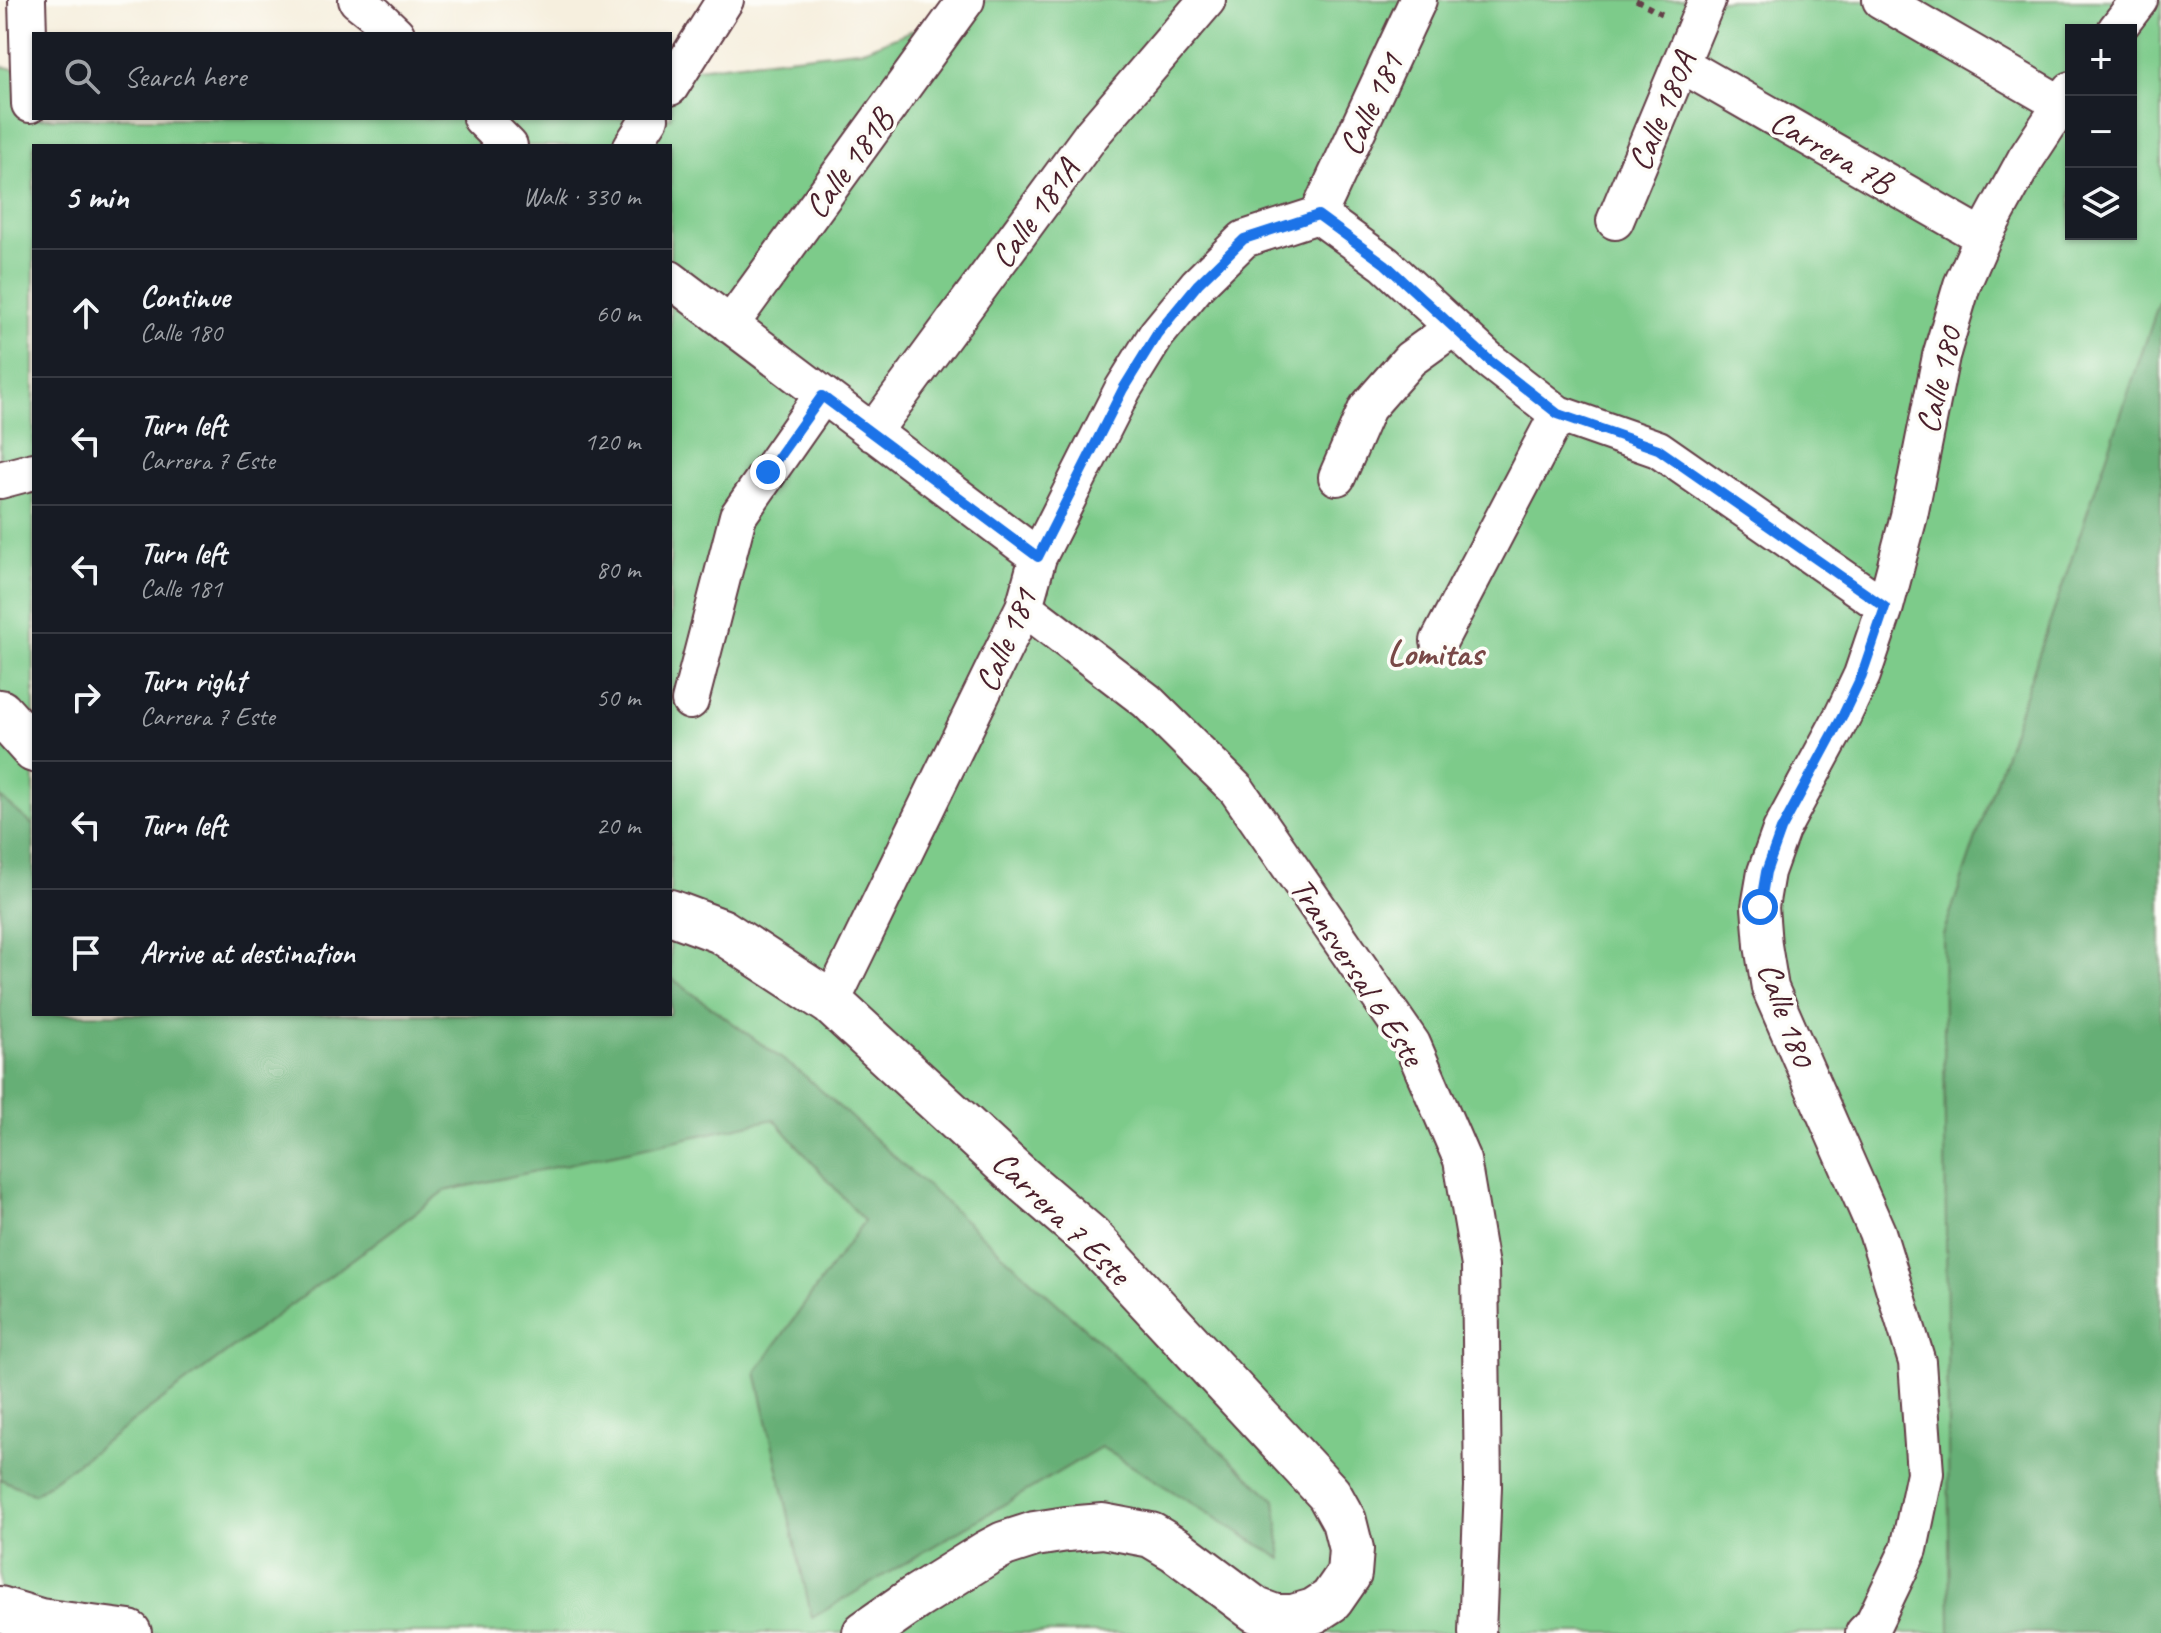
<!DOCTYPE html>
<meta charset="utf-8">
<style>
body{margin:0;font-family:Caveat,sans-serif;background:#242831;color:#f1f3f6}
.controls{position:absolute;right:24px;top:24px;display:grid;overflow:hidden;border-radius:0px;box-shadow:0 2px 6px #0004}
.controls button{width:72px;height:72px;display:grid;place-items:center;padding:0;border:0;border-bottom:2px solid #363941;background:#171b24;color:#f1f3f6;font:40px sans-serif}
.stop{position:absolute;width:24px;height:24px;margin:-18px;border:6px solid #1a73e8;border-radius:50%;background:#fff}
.stop.end{background:#1a73e8;border-color:#fff;box-shadow:0 2px 8px #0008}
.list{margin:0;padding:0;list-style:none}
h2{display:flex;justify-content:space-between;align-items:center;height:104px;margin:0;padding:0 32px;font-size:34px}
h2 small{font-size:26px;font-weight:400;color:#9ea1a6}
.list li{display:grid;grid-template-columns:52px 1fr auto;gap:24px;align-items:center;box-sizing:border-box;height:128px;padding:0 32px;border-top:2px solid #363941}
.list b{display:block;font-size:30px;white-space:nowrap}
.list p{margin:0;font-size:26px;white-space:nowrap;color:#9ea1a6}
.list em{font-size:26px;font-style:normal;color:#9ea1a6}
.icon{flex:none;width:44px;height:44px;fill:none;stroke:currentColor;stroke-width:2;stroke-linecap:round;stroke-linejoin:round}
.map{position:relative;flex:none;width:2161px;height:1633px;overflow:hidden}
.search{position:absolute;background:#171b24;box-shadow:0 2px 6px #0004;left:32px;top:32px;width:640px;height:88px;display:flex;align-items:center;gap:20px;box-sizing:border-box;padding:0 28px;border-radius:0px;color:#9ea1a6;font-size:30px}
.panel{position:absolute;background:#171b24;box-shadow:0 2px 6px #0004;left:32px;top:144px;width:640px;height:872px;border-radius:0px}
.map>svg:first-child{display:block}
.green{fill:#7dcb8a;stroke:#64755a;stroke-width:2;fill-rule:evenodd}
.forest{fill:#66af76;stroke:#586750;stroke-width:2}
.lines{fill:none;stroke-linecap:round;stroke-linejoin:round}
.street-casing{stroke:#643e46;stroke-width:40}
.secondary-casing{stroke:#643e46;stroke-width:48}
.path{stroke:#643e46;stroke-width:5;stroke-dasharray:6 6;stroke-linecap:butt}
.street{stroke:#fff;stroke-width:36}
.secondary{stroke:#fff;stroke-width:44}
.route{stroke:#1a73e8;stroke-width:10}
.labels{text-anchor:middle;stroke-width:7;stroke-linejoin:round;paint-order:stroke}
.street-label{font-size:34px;fill:#4a1f2b;stroke:#fdfcf7}
.neighbourhood-label{font-size:36px;font-weight:bold;fill:#794947;stroke:#fdfcf7}
</style>
<div class="map">
<svg width="2161" height="1633" viewBox="0 0 2161 1633">
<rect width="100%" height="100%" fill="#fdfcf7"/>
<filter id="ink" filterUnits="userSpaceOnUse"><feTurbulence type="fractalNoise" baseFrequency=".0125" numOctaves="2"/><feDisplacementMap in="SourceGraphic" scale="16" xChannelSelector="R" yChannelSelector="G"/><feConvolveMatrix kernelMatrix="1 2 1 2 8 2 1 2 1" color-interpolation-filters="sRGB"/></filter>
<filter id="wash" filterUnits="userSpaceOnUse"><feTurbulence type="fractalNoise" baseFrequency=".006" numOctaves="4" result="noise"/><feDisplacementMap in="SourceGraphic" scale="32" xChannelSelector="R" yChannelSelector="G"/><feGaussianBlur stdDeviation="1.8" result="paint"/><feColorMatrix in="noise" values="0 0 0 0 0 0 0 0 0 0 0 0 0 0 0 0 0 1.4 0 .05"/><feComposite in="paint" operator="in"/></filter>
<g filter="url(#wash)">
<rect width="100%" height="100%" fill="#f6efde"/>
<!-- green -->
<path class="green" d="M987,0H2161V1633H0V66L34,73V118H670V71L866,49ZM2071,30H2131V234H2071ZM34,146H670V1014H34Z"/>
<!-- forest -->
<path class="forest" d="M2161,297V1633H1950L1943,935Z
M0,797L34,826V1014H670V977L805,1076L1275,1500L1282,1559L1101,1447L812,1618L756,1372L864,1221L774,1119L445,1191L35,1494L0,1479Z"/>
</g>
<g filter="url(#ink)">
<g class="lines">
<!-- street casing -->
<g class="street-casing">
<path id="street" d="M27,0L30,104
M357,0L376,15L396,34
M1881,0L2061,104
M2116,30L2139,0
M1681,64L1983,237
M670,87L725,0
M481,118L509,146
M632,146L650,118
M1318,215L1385,264L1490,361L1558,414L1658,449L1885,607
M1615,221L1707,0
M670,279L1038,557
M730,325L966,0
M872,433L1092,134L1207,0
M1337,477L1367,408L1410,359L1453,328
M0,480L34,471
M1024,607L1147,701L1237,790L1412,1044L1462,1160L1480,1266L1483,1486L1477,1633
M1439,641L1558,414
M690,701L738,516L822,396
M831,1003L1024,607L1038,557L1123,389L1157,334L1198,284L1244,239L1318,215L1418,0
M1864,1633L1873,1624L1909,1549L1925,1473L1917,1362L1877,1232L1770,988L1763,945L1760,907L1766,872L1781,830L1843,715L1862,675L1885,607L1909,516L1941,356L1962,285L1983,237L2025,160L2071,90"/>
</g>
<!-- secondary casing -->
<g class="secondary-casing">
<path id="secondary" d="M0,712L34,750
M670,912L721,931L831,1003L1020,1177L1090,1237L1329,1494L1344,1521L1351,1549L1349,1574L1331,1600L1314,1611L1293,1617H1275L1256,1610L1176,1550L1151,1535L1103,1526L1067,1529L1035,1534L1004,1544L987,1553L915,1598L865,1633
M0,1609L40,1621L129,1633"/>
</g>
<!-- path -->
<path class="path" d="M1636,0L1662,14"/>
<!-- street -->
<use href="#street" class="street"/>
<!-- secondary -->
<use href="#secondary" class="secondary"/>
</g>
</g>
<g class="lines" filter="url(#ink)">
<!-- route -->
<path class="route" d="M768,472L822,396L1038,557L1123,389L1157,334L1198,284L1244,239L1318,215L1385,264L1490,361L1558,414L1658,449L1885,607L1862,675L1843,715L1781,830L1766,872L1760,907"/>
</g>
<g class="labels">
<!-- street labels -->
<g class="street-label">
<text transform="translate(1370 104) rotate(-65)" y="12">Calle 181</text>
<text transform="translate(1661 111) rotate(-67)" y="12">Calle 180A</text>
<text transform="translate(1832 151) rotate(30)" y="12">Carrera 7B</text>
<text transform="translate(848 163) rotate(-54)" y="12">Calle 181B</text>
<text transform="translate(1034 213) rotate(-54)" y="12">Calle 181A</text>
<text transform="translate(1938 380) rotate(-77)" y="12">Calle 180</text>
<text transform="translate(1005 640) rotate(-67)" y="12">Calle 181</text>
<text transform="translate(1358 971) rotate(57)" y="12">Transversal 6 Este</text>
<text transform="translate(1787 1014) rotate(70)" y="12">Calle 180</text>
<text transform="translate(1062 1217) rotate(44)" y="12">Carrera 7 Este</text>
</g>
<!-- neighbourhood labels -->
<g class="neighbourhood-label">
<text x="1435" y="665">Lomitas</text>
</g>
</g>
</svg>
<div class="controls">
<button>+</button>
<button>−</button>
<button><svg class="icon" aria-label="layers" viewBox="0 0 24 24"><path d="M12 4l9 5-9 5-9-5zM3 14l9 5 9-5"/></svg></button>
</div>
<div class="stop" style="left:1760px;top:907px"></div>
<div class="stop end" style="left:768px;top:472px"></div>
<div class="search"><svg class="icon" aria-label="search" viewBox="0 0 24 24"><circle cx="10" cy="10" r="6"/><path d="M15 15l6 6"/></svg>Search here</div>
<section class="panel">
<h2>5 min<small>Walk · 330 m</small></h2>
<ul class="list">
<li><svg class="icon" aria-label="ahead" viewBox="0 0 24 24"><path d="M12 20V5M6 11l6-6 6 6"/></svg><div><b>Continue</b><p>Calle 180</p></div><em>60 m</em></li>
<li><svg class="icon" aria-label="left" viewBox="0 0 24 24"><path d="M17 20v-9H6M10 6l-5 5 5 5"/></svg><div><b>Turn left</b><p>Carrera 7 Este</p></div><em>120 m</em></li>
<li><svg class="icon" aria-label="left" viewBox="0 0 24 24"><path d="M17 20v-9H6M10 6l-5 5 5 5"/></svg><div><b>Turn left</b><p>Calle 181</p></div><em>80 m</em></li>
<li><svg class="icon" aria-label="right" viewBox="0 0 24 24"><path d="M7 20v-9h11M14 6l5 5-5 5"/></svg><div><b>Turn right</b><p>Carrera 7 Este</p></div><em>50 m</em></li>
<li><svg class="icon" aria-label="left" viewBox="0 0 24 24"><path d="M17 20v-9H6M10 6l-5 5 5 5"/></svg><div><b>Turn left</b></div><em>20 m</em></li>
<li><svg class="icon" aria-label="arrive" viewBox="0 0 24 24"><path d="M6 21V4h12l-3 4 3 4H6"/></svg><div><b>Arrive at destination</b></div></li>
</ul>
</section>
</div>
